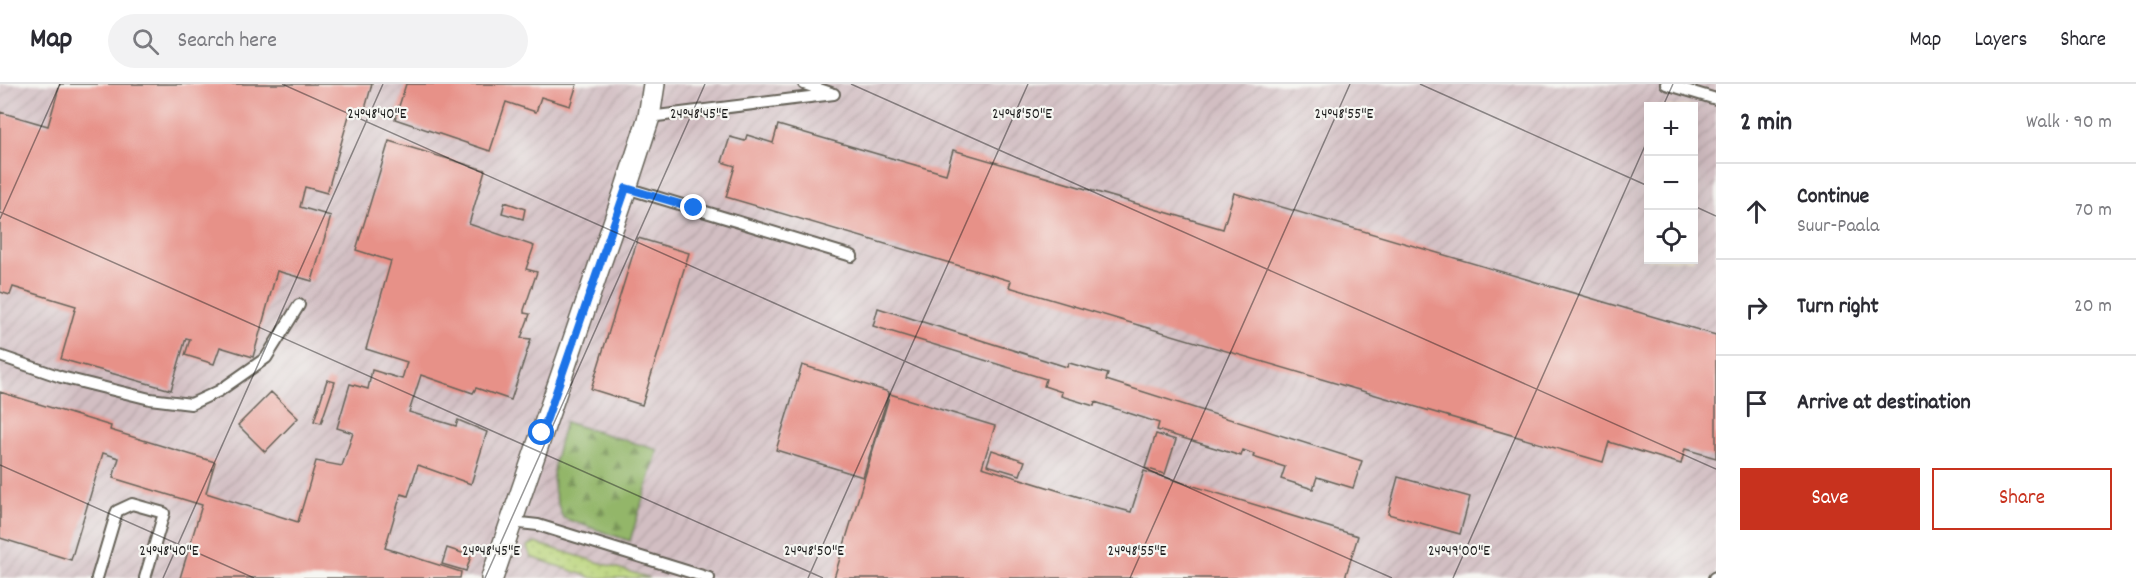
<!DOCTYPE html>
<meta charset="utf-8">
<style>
body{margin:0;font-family:Dekko,sans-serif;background:#f2f2f3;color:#2b2b33}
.controls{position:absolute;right:18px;top:18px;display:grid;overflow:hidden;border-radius:0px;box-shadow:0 6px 24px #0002}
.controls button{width:54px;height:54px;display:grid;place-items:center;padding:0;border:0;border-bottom:2px solid #e1e1e2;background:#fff;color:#2b2b33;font:30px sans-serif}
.stop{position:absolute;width:18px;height:18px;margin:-14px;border:4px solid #1a73e8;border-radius:50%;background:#fff}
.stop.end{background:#1a73e8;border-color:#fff;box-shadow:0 2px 6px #0008}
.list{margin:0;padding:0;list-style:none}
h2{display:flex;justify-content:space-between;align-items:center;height:78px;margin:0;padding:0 24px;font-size:26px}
h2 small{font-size:20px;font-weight:400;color:#7c7c81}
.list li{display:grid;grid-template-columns:39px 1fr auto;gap:18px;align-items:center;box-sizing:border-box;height:96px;padding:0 24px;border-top:2px solid #e1e1e2}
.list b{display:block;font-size:22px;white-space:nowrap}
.list p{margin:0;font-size:20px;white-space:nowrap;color:#7c7c81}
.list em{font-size:20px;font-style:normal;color:#7c7c81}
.actions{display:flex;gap:12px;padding:18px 24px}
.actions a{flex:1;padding:14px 0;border:2px solid #c8321e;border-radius:0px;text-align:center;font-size:21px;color:#c8321e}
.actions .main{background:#c8321e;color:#fff}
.icon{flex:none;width:33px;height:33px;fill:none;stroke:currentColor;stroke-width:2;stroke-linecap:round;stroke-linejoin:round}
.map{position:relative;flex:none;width:1716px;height:494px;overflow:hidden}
header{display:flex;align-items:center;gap:36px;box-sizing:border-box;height:84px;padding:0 30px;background:#fff;border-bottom:2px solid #e1e1e2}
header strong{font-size:28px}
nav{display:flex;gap:33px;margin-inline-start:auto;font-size:21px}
.search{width:420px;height:54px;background:#f2f2f3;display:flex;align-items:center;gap:15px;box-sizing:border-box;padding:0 21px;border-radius:33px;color:#7c7c81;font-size:22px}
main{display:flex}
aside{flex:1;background:#fff}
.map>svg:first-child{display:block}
.industrial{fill:url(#industrial-furrows);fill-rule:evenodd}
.grass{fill:url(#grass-dots);stroke:#6b784a;stroke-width:1.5}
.forest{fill:url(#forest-firs);stroke:#586942;stroke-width:1.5}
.building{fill:#e79188}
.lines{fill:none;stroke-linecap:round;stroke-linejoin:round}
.lane-casing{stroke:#666258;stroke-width:14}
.street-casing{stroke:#666258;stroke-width:24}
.lane{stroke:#fff;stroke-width:10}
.street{stroke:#fff;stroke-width:21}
.route{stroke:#1a73e8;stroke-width:8}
.ticks{fill:none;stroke:#1c1c1c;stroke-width:1.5;stroke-opacity:0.45}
.ticks-label{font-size:15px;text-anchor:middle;fill:#1c1c1c;stroke:#f6f6f2;stroke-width:4.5;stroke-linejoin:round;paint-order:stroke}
</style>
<header>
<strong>Map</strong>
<div class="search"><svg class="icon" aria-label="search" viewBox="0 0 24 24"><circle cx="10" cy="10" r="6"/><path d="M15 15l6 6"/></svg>Search here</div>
<nav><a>Map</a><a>Layers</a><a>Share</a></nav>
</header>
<main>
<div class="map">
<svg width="1716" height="494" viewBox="0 0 1716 494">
<defs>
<pattern id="industrial-furrows" width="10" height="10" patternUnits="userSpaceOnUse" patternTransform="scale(1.5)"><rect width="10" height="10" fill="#d2bec2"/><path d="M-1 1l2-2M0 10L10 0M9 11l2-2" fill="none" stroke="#b4a3a6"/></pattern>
<pattern id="grass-dots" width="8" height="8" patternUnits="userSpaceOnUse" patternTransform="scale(1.5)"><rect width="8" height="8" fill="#bad479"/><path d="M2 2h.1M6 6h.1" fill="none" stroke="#9fb568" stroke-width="1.8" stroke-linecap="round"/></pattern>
<pattern id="forest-firs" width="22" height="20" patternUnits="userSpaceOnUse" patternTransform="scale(1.5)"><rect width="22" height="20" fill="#93b669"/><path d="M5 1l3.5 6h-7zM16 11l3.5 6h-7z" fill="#779356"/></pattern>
</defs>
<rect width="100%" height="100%" fill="#f6f6f2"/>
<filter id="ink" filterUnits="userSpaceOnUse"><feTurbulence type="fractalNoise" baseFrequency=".0167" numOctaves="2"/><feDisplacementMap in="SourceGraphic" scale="12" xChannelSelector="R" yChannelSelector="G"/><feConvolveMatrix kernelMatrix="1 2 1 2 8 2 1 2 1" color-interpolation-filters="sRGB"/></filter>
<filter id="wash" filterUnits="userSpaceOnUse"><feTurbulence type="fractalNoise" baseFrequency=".008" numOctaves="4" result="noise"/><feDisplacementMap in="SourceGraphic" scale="24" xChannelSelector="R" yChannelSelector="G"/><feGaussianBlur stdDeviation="1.35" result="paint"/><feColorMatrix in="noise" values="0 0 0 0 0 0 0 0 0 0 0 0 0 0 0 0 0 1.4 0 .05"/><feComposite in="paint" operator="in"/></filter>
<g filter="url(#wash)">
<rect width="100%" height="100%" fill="#efe3c8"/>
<!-- industrial -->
<path class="industrial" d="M0,0H1716V494H0ZM1648,22H1694V176H1648Z"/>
<!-- grass -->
<path class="grass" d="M535,459L650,494H593L531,473L527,462Z"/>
<!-- forest -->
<path class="forest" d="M565,338L658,366L630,457L563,434C546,393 554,379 565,338Z"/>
<g id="blocks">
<!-- building -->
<path class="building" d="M60,0H372L363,32L350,28L327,109L305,103L300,123L331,132L312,197L277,187L253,273L220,263L214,280L185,271L190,255L186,254L171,306L61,275L76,222L13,203L10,211L0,208V28L48,42Z
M406,0H577L570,22L541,13L536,28L506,18L490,67L395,35Z
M778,41L946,90L953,66L1223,145L1234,109L1716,251V374L1685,365L1681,380L1609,358L1603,378L1009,203L1011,197L726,113L735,82L722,78L730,53L745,57L747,51L773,59Z
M389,57L485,86L469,140L534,162L526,185L537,188L524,226V229L530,230L521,254L531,255L511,316L476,304L473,309L421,291L409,328L456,342L458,336L487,348L471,400L418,381L408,412L401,410L385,464L461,488L460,494H180L202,421L113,394L119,374L103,369L71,476L0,454V308L111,342L110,346L215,378L206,409L298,438L316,377L342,382L353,349L337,344L350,300L368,305L372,286L402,295L407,278L366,265L391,177L356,166Z
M505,118L525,125L523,135L502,129Z
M638,154L689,169L642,321L591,305Z
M878,224L1067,283L1069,279L1108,290L1106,296L1362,377L1353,404L1317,393L1313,405L1281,395L1285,383L1253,373L1254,370L1243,366L1241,372L1157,346L1159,339L1095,318L1094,322L1061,312L1062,308L1044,302L1046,295L873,242Z
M802,281L889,308L863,393L776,366Z
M327,296L335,298L321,339L314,337Z
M271,308L298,334L265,368L238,341Z
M890,310L995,342L982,383L1105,421L1131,428L1144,387L1358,452L1345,494H834Z
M1156,350L1176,356L1165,390L1145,384Z
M992,366L1025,377L1020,391L987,381Z
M1398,393L1470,413L1460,450L1388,430Z
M447,464L471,472L466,487L442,480Z"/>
</g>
</g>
<g filter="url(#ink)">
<use href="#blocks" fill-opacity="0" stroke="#666258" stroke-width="1.5"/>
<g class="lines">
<!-- lane casing -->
<g class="lane-casing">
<path id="lane" d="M804,0L831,9
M1666,0L1716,15
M649,33L834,10
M626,104L852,172
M0,272L61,293L150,315L191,320L219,307L266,274L299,221
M511,438L538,441L709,494
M97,494L117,427L132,420L164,429L145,494
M1714,494L1716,493"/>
</g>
<!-- street casing -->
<g class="street-casing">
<path id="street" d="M492,494L626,104L649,33L654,0"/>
</g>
<!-- lane -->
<use href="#lane" class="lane"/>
<!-- street -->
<use href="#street" class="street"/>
</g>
</g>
<g class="lines" filter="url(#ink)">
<!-- route -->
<path class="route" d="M542,349L626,104L694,124"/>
</g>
<!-- ticks -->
<path class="ticks" d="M282,0L1392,494M851,0L1716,385M1420,0L1648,102M1663,22L1673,0M1694,122L1716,132M0,128L823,494M0,135L60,0M0,381L254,494M163,494L383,0M485,494L705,0M808,494L1028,0M1130,494L1350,0M1453,494L1648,55"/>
<g class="ticks-label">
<text x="377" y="34">24°48'40"E</text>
<text x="699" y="34">24°48'45"E</text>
<text x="1022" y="34">24°48'50"E</text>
<text x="1344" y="34">24°48'55"E</text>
<text x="169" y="471">24°48'40"E</text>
<text x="491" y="471">24°48'45"E</text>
<text x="814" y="471">24°48'50"E</text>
<text x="1137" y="471">24°48'55"E</text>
<text x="1459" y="471">24°49'00"E</text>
</g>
</svg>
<div class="controls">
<button>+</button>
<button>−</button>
<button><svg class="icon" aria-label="locate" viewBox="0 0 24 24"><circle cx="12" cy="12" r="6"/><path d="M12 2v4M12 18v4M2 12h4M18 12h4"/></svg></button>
</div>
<div class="stop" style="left:542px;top:349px"></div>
<div class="stop end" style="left:694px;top:124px"></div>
</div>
<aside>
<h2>2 min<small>Walk · 90 m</small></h2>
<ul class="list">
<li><svg class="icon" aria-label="ahead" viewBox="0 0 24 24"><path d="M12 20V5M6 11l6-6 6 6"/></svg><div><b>Continue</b><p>Suur-Paala</p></div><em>70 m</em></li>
<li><svg class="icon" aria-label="right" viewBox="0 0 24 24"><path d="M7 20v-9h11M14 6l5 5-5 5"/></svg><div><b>Turn right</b></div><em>20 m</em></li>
<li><svg class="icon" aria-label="arrive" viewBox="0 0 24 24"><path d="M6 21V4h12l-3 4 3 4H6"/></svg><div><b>Arrive at destination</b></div></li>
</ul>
<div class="actions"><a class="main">Save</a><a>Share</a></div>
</aside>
</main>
